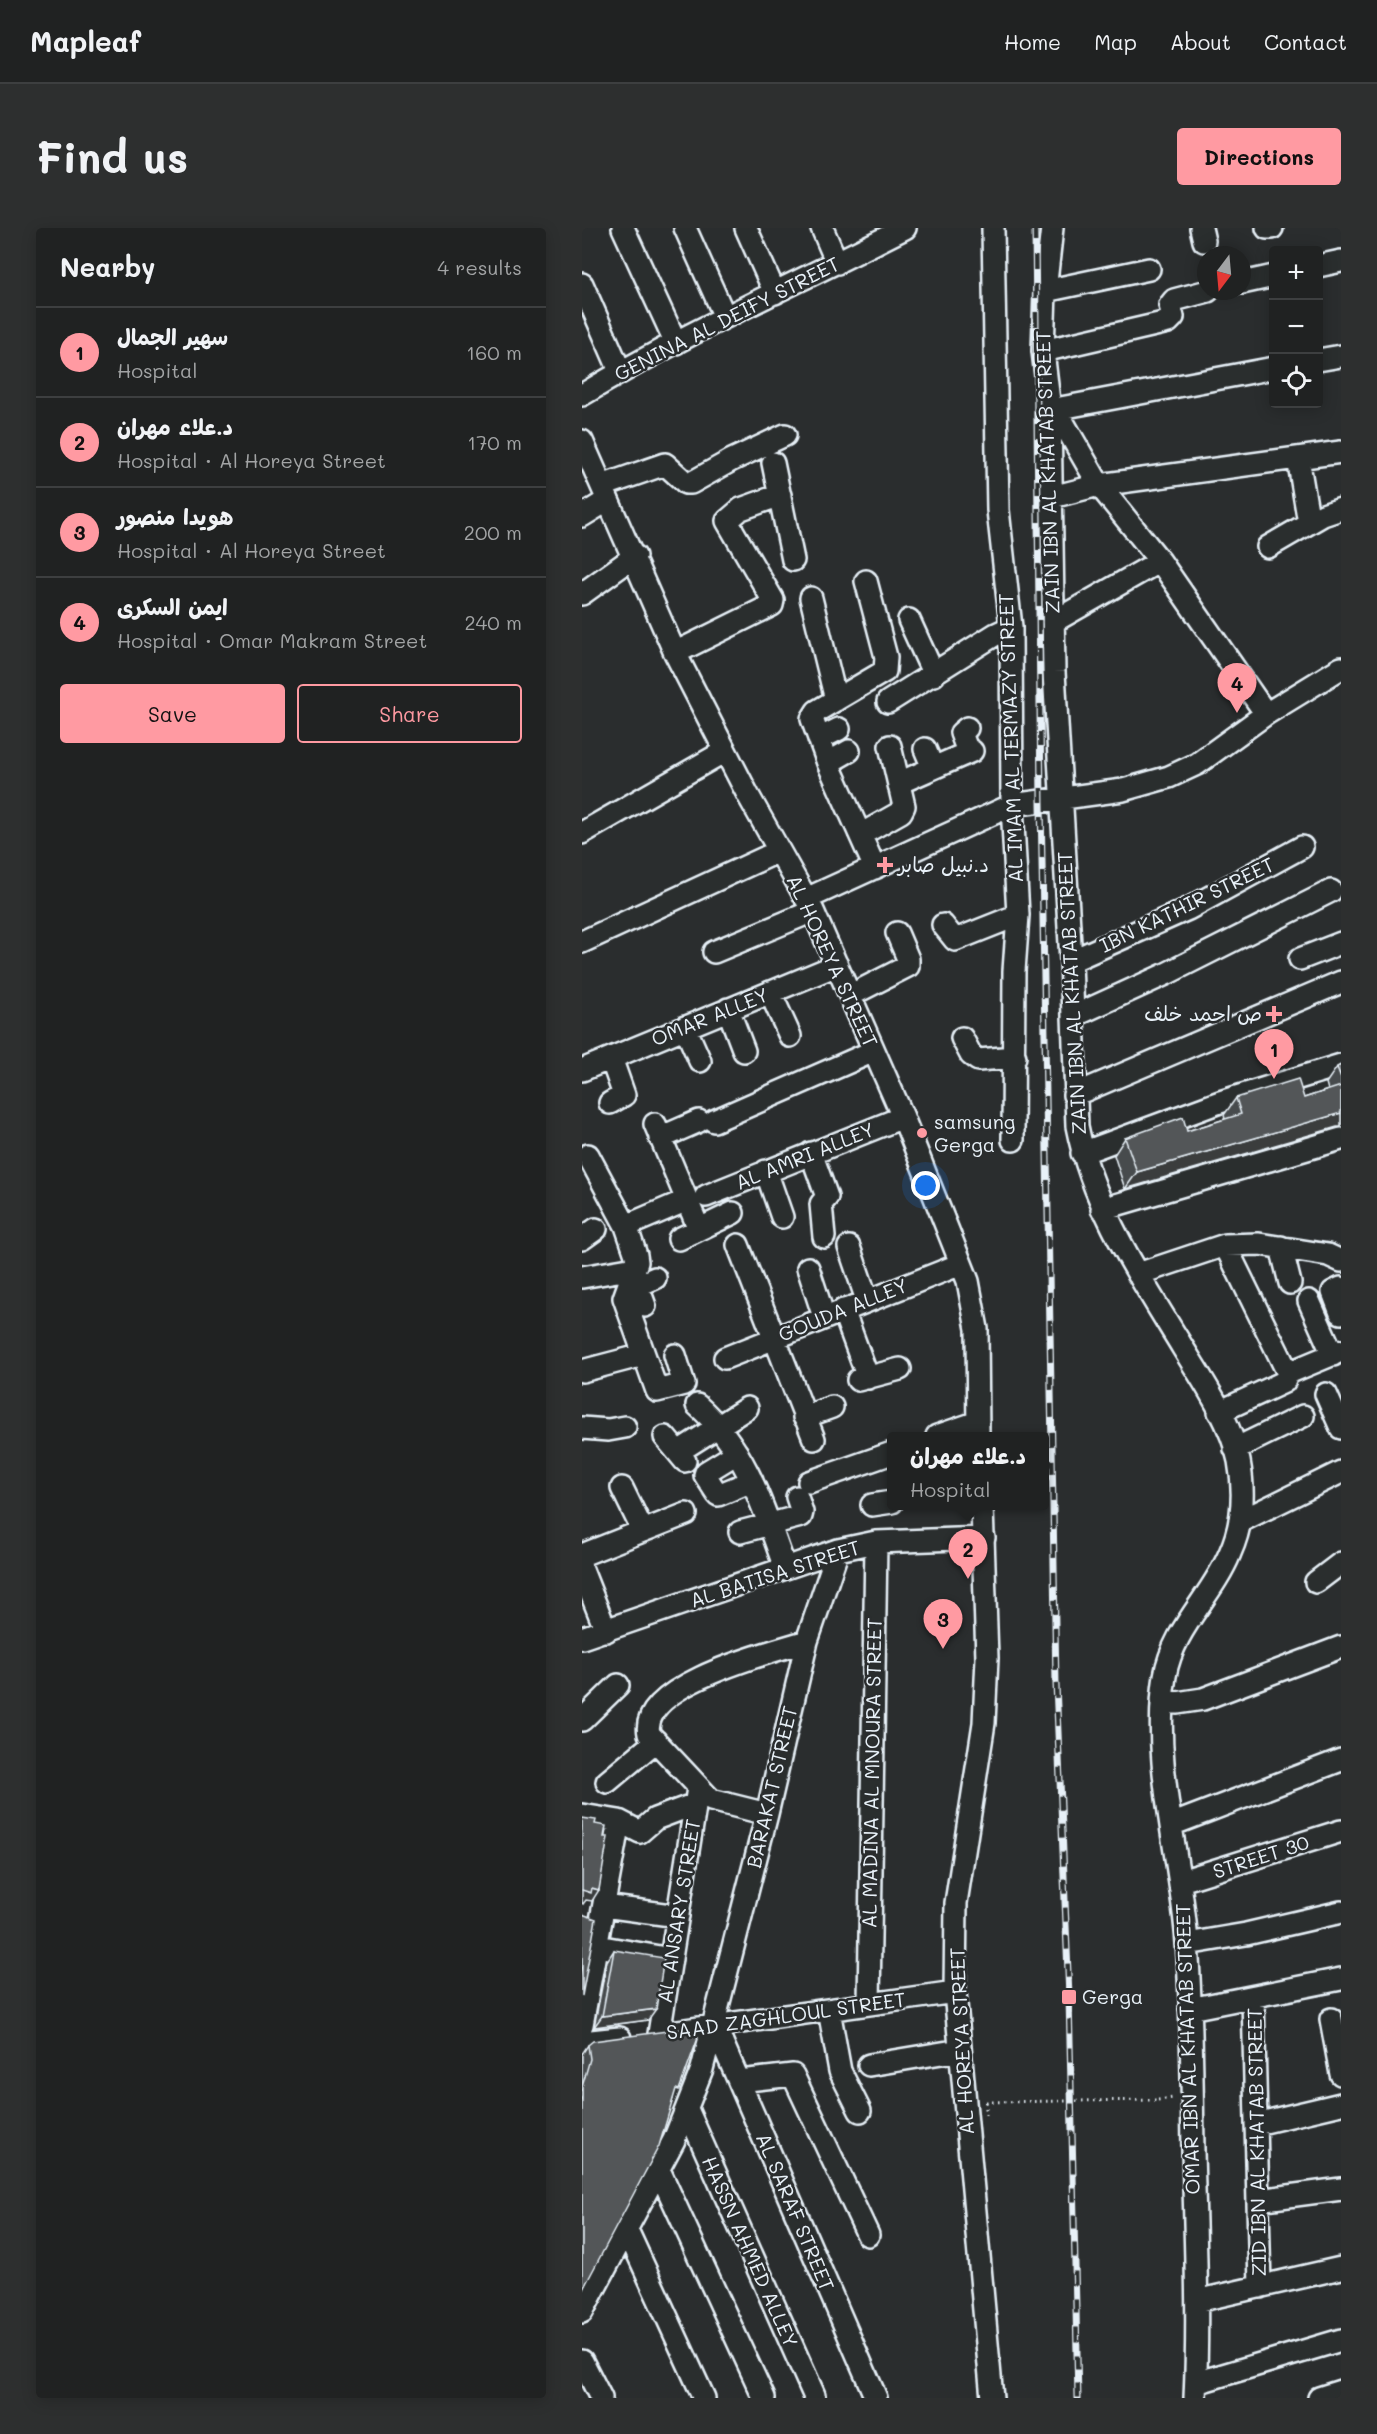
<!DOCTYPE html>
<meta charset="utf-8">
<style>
body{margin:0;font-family:Mali,"Playpen Sans Arabic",sans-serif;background:#2d2f2f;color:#f1f3f6}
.controls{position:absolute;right:18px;top:18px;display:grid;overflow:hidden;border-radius:6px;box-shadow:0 3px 15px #0003}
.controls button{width:54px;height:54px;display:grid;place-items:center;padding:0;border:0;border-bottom:2px solid #3d3f40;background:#202222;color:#f1f3f6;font:30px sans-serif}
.compass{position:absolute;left:615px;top:18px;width:54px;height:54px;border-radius:50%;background:#202222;box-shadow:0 3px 15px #0003;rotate:196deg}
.you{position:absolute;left:344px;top:958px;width:21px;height:21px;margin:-15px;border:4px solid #fff;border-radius:50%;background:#1a73e8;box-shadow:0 0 0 9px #1a73e833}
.badge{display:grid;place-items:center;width:39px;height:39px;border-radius:50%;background:#ff9aa2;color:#111;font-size:20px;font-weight:700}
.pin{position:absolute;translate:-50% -50px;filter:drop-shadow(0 2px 3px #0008)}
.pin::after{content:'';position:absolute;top:32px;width:21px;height:18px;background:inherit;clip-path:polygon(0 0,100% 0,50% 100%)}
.popup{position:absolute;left:305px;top:1204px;width:162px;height:78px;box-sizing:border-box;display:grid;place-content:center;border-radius:6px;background:#202222;filter:drop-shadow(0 2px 4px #0005);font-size:20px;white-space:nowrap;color:#a2a4a5}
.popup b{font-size:22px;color:#f1f3f6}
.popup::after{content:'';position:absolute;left:50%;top:100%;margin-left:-12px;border:12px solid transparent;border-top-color:#202222}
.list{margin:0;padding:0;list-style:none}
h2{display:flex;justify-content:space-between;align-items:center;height:78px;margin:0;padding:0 24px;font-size:26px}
h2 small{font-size:20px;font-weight:400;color:#a2a4a5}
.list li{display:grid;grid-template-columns:39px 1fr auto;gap:18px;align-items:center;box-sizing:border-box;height:90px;padding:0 24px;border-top:2px solid #3d3f40}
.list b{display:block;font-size:22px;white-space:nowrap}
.list p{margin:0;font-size:20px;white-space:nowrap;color:#a2a4a5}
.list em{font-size:20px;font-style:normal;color:#a2a4a5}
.actions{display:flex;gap:12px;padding:18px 24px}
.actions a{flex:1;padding:14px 0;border:2px solid #ff9aa2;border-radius:6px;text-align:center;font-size:21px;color:#ff9aa2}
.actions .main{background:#ff9aa2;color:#111}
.icon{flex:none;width:33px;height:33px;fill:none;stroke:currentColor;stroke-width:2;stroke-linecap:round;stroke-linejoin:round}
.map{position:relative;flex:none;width:759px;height:2170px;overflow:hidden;border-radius:6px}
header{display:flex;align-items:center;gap:36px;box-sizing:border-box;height:84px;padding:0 30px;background:#202222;border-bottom:2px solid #3d3f40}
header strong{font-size:28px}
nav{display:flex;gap:33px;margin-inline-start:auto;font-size:21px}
.intro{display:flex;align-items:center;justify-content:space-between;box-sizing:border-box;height:144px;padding:0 36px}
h1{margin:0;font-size:42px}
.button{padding:15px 27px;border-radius:6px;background:#ff9aa2;color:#111;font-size:21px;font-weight:700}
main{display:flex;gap:36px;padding:0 36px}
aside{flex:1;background:#202222;border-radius:6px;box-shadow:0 3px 15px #0003}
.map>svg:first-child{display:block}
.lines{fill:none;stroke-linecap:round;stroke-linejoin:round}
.minor-casing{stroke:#e8f1f8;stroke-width:26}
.path{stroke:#e8f1f8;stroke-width:3;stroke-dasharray:1.5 4.5;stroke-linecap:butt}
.minor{stroke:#2a2d2e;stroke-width:21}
.rail-casing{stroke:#e8f1f8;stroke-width:7}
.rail{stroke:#2a2d2e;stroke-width:4.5;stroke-dasharray:14;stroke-linecap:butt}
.path-bridge{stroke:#e8f1f8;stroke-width:3;stroke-dasharray:1.5 4.5;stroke-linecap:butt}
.wall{fill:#474b4d;stroke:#e8f1f8;stroke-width:1.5}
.shaded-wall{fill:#3a3d3e;stroke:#e8f1f8;stroke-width:1.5}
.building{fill:#535759;stroke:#e8f1f8;stroke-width:1.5}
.poi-dot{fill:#ff9aa2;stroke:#2a2d2e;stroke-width:2}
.labels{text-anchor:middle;stroke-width:5;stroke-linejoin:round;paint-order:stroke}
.street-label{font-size:20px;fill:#e8f1f8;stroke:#2a2d2e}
.poi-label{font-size:20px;fill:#e8f1f8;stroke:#2a2d2e;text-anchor:start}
</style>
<header>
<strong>Mapleaf</strong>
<nav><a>Home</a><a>Map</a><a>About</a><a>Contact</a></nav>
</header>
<div class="intro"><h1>Find us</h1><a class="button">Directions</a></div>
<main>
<aside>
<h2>Nearby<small>4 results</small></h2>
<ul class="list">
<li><span class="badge">1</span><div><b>سهير الجمال</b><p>Hospital</p></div><em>160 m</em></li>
<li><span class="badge">2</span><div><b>د.علاء مهران</b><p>Hospital · Al Horeya Street</p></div><em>170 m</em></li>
<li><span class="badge">3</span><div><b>هويدا منصور</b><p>Hospital · Al Horeya Street</p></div><em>200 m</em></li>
<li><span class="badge">4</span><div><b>ايمن السكرى</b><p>Hospital · Omar Makram Street</p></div><em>240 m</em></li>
</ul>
<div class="actions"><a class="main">Save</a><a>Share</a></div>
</aside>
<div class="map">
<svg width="759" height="2170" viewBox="0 0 759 2170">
<rect width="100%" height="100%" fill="#2a2d2e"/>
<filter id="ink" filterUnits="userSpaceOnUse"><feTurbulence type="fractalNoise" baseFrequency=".0167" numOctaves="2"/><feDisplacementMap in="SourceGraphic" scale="12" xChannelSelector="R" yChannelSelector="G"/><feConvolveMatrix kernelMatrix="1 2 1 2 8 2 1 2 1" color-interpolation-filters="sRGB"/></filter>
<g filter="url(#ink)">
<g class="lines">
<!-- minor casing -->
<g class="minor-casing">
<path id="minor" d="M41,0L94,115
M103,0L143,89
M164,0L193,65
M240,0L255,35
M411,0L416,282L429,399L430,577L436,687L432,743L431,912
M470,0L463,63L461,123L468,182L472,444L489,733L495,898C511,980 558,1049 601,1120C622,1154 649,1194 657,1233C663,1265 661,1296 648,1325C630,1369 591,1400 583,1448C569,1533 599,1630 605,1715C610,1784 610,1853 611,1922C613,2005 617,2087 613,2170
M619,0L622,13
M685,0H690
M736,38L759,33
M660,55L692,48
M0,56L38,143
M463,63L567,41
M461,123L586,94L591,89L588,77L592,72L626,63
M736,132L759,128
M0,167C104,104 216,55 323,0
M468,182L692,140
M474,182L517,257L578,333L684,486
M0,213L93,425L166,567L231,683L321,889L386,1053L395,1101L396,1208
M716,230L727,295
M191,235L211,332
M20,258L83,236L104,255H109L150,232L203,207
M470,269L517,257L759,224
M0,288L26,272
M686,319L741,287L759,281
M284,353L304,429L303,443L235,483L230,491L246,535L293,640
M0,366L53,328
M229,370L254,472
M327,392L352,447
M471,394L578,333
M93,425L190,377L191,372L145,293L159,281L198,267
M306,474L414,406L429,399
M385,500L379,505L386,524
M237,511L257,501
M343,521L351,540
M246,535L267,523
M317,555L390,523
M0,605L143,523
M280,606L319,584L322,578L308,518
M224,671L430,577L541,562L587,549L615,536L684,486L759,440
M361,697L373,712L436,687
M0,714L197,623
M132,724L231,683
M718,731L759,715
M489,733L606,681L720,619
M188,764L208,808
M269,767L326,738V731L315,705
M146,781L162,823
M492,788L584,746L749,663
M103,799L118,833
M380,810L389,827L396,832L433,829
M0,842L255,737
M492,867L759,754
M28,875L42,867L29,830
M132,893L292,823
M73,896L117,1001
M78,910L117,893
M229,925L245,969L239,976L242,1009
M500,925L638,874L759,837
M6,927L44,998L54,1027L55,1034L42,1070L75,1163L102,1156L93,1127
M184,943L200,989
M124,968L321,889
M520,981L759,911
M44,998L105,972
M0,1011L14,1001
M97,1011L151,985
M156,1017L232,1211
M643,1017L706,1145
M267,1019L285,1072
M699,1019L708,1055
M226,1040L242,1089
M51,1045L63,1078
M556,1046L643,1017L677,1016L746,1027L759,1033
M0,1049L53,1040
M55,1058L73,1050
M759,1060L751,1064L759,1085
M727,1073L751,1127
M261,1082L286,1150
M143,1130L379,1036
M0,1143L61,1127
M276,1152L318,1141
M744,1166L759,1200
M115,1177C164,1220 182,1281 203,1340
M637,1184L702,1154L706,1145L759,1123
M222,1189L250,1179
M0,1200L26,1202L43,1199
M355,1208L396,1194
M83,1209L103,1233
M653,1221L721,1188
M96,1224L165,1180
M155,1225L124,1244L123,1247L136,1267L170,1253
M227,1254L310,1225
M40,1260L61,1303
M290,1277L310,1274
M400,1278L405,1430L402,1495L374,1675L373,1764L410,2170
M659,1293L759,1244
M158,1304L219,1288L220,1284L215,1269
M0,1327L104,1286
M0,1342L24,1403
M734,1354L759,1335
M0,1410L256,1322L294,1314L402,1310
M581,1473L595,1475L621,1471L759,1419
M0,1492L36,1457
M25,1554L74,1513
M185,1586L129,1572L67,1506C56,1457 189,1424 225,1413
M0,1587L37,1593L58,1604L73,1591L113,1576
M589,1597L759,1532
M599,1653L759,1603
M22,1678L96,1688
M605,1716L664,1706L759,1684
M15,1718L89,1731
M671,1769L678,2059
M287,1776L294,1314
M608,1781L759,1751
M247,1782L258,1843L278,1883
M749,1791L759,1846
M0,1797L37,1593
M133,1798L294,2170
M81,1805L373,1764
M77,1806L116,1560
M0,1814L38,1810
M287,1837L378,1822
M157,1853L211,1847L286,2007
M105,1881L232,2167
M674,1896L759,1876
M77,1942L182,2170
M676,1972L759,1961
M45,2002L122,2170
M615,2073L759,2040
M0,2084L92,1912L120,1841L185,1586L225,1413L256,1322
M0,2133L19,2170
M614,2155L759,2112
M737,2170L759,2163"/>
</g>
<!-- path -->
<path class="path" d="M576,1872L592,1870
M404,1874V1887"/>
<!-- minor -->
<use href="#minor" class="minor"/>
<!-- rail casing -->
<g class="rail-casing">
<path id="rail" d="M453,0L459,574L474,1456L487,1769L496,2170"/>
</g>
<!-- rail -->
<use href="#rail" class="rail"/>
<!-- path-bridge -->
<path class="path-bridge" d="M404,1874L576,1872"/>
</g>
<!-- wall -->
<path class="wall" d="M759,837V899H755L543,961L532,927L543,910L605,903L643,891L642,887L654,870H722L746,862L744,855L755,839Z
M32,1722L66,1792L12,1799L25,1733Z
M6,1817L91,1871L0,2063V1826Z"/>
<!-- shaded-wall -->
<path class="shaded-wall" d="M759,885V899H755L543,961L555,944Z
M10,1660L17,1662L10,1673L4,1672L1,1676L0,1675V1662Z
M74,1781L66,1792L12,1799L20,1788Z"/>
<!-- building -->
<path class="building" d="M759,837V850L755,839Z
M716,851L722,870L759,858V885L555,944L543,910L601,889L605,903L659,886L654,870Z
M0,1590L14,1592L13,1596L24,1598L22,1609H26L17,1662L10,1660L9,1665L0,1662Z
M0,1686L14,1691L0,1768Z
M32,1722L82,1730L74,1781L20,1788Z
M107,1800L116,1810L97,1862L94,1861L77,1918L0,2063V1859L8,1831L6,1817L11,1813Z"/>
</g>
<!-- markers -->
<g class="poi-dot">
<path d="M300 628h6v6h6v6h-6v6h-6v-6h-6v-6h6z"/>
<path d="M689 777h6v6h6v6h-6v6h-6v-6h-6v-6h6z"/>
<circle cx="340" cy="905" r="6"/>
<rect x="479" y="1761" width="16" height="16" rx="3"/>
</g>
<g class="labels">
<!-- street labels -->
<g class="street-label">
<text transform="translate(145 91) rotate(-27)" y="7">GENINA AL DEIFY STREET</text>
<text transform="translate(466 244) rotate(-92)" y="7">ZAIN IBN AL KHATAB STREET</text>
<text transform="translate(429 510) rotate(-92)" y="7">AL IMAM AL TERMAZY STREET</text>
<text transform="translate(605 677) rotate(-26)" y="7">IBN KATHIR STREET</text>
<text transform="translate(250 733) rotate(65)" y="7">AL HOREYA STREET</text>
<text transform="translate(490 765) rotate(-93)" y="7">ZAIN IBN AL KHATAB STREET</text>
<text transform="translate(128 789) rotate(-22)" y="7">OMAR ALLEY</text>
<text transform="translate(223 928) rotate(-22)" y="7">AL AMRI ALLEY</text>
<text transform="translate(261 1082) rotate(-22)" y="7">GOUDA ALLEY</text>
<text transform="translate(193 1346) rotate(-18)" y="7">AL BATISA STREET</text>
<text transform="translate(290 1545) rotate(-89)" y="7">AL MADINA AL MNOURA STREET</text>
<text transform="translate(190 1559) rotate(-77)" y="7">BARAKAT STREET</text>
<text transform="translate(679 1629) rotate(-18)" y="7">STREET 30</text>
<text transform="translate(97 1683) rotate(-81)" y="7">AL ANSARY STREET</text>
<text transform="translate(204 1788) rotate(-8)" y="7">SAAD ZAGHLOUL STREET</text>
<text transform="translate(380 1813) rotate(-93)" y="7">AL HOREYA STREET</text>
<text transform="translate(606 1821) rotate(-92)" y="7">OMAR IBN AL KHATAB STREET</text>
<text transform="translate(675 1914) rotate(-91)" y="7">ZID IBN AL KHATAB STREET</text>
<text transform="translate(213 1984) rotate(67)" y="7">AL SARAF STREET</text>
<text transform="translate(168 2024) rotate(66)" y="7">HASSN AHMED ALLEY</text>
</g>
<!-- poi labels -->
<g class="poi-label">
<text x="316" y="644">د.نبيل صابر</text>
<text x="680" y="793" text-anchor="end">ص احمد خلف</text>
<text x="352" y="901">samsung<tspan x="352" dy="23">Gerga</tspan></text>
<text x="500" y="1776">Gerga</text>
</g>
</g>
</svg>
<div class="controls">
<button>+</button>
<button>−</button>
<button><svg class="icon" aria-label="locate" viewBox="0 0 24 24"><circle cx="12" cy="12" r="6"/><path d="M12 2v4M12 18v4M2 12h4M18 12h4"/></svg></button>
</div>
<svg class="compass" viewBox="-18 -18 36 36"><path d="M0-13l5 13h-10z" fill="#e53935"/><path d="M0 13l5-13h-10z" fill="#a2a4a5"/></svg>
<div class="you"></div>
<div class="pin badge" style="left:692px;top:851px">1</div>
<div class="pin badge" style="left:386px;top:1351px">2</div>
<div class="popup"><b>د.علاء مهران</b>Hospital</div>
<div class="pin badge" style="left:361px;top:1421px">3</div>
<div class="pin badge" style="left:655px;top:485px">4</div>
</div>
</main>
